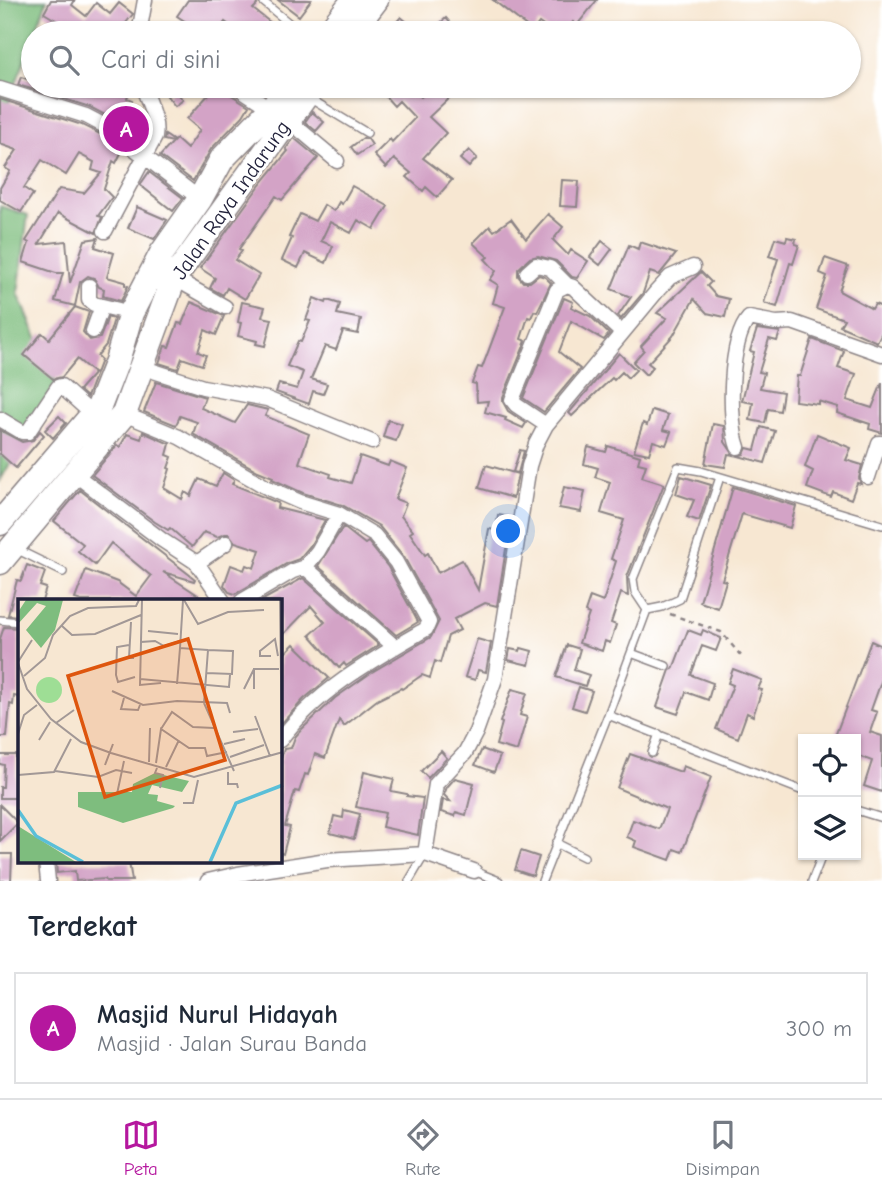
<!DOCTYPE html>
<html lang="id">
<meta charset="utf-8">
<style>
body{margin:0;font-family:"Comic Neue",sans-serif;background:#f2f2f3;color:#1f2937}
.controls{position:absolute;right:21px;bottom:21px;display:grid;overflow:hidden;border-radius:0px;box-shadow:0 2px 5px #0004}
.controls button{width:63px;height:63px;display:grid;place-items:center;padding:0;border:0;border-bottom:2px solid #e0e1e3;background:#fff;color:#1f2937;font:35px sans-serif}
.you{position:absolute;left:509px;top:532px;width:24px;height:24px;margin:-18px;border:5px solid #fff;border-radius:50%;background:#1a73e8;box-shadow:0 0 0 10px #1a73e833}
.badge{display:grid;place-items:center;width:46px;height:46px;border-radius:50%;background:#b5179e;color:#fff;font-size:23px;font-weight:700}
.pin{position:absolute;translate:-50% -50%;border:4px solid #fff;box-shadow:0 2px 7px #0006}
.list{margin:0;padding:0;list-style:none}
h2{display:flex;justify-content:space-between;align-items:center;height:91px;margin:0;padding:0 28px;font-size:30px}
h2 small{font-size:23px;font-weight:400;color:#747a83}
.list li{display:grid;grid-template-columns:46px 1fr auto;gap:21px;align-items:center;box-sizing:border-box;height:112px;margin:0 14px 14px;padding:0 14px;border:2px solid #e0e1e3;border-radius:0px}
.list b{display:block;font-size:26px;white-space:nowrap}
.list p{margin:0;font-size:23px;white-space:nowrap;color:#747a83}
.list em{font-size:23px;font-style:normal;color:#747a83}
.icon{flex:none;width:38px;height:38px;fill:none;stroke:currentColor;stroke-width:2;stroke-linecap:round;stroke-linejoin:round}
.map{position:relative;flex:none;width:882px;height:881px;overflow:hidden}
.search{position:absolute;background:#fff;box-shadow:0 2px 5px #0004;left:21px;right:21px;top:21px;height:77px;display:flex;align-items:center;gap:18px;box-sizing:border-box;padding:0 24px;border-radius:38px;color:#747a83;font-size:26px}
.sheet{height:217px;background:#fff}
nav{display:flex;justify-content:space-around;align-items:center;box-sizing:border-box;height:98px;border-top:2px solid #e0e1e3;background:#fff;font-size:19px;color:#747a83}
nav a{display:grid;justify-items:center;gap:4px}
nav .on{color:#b5179e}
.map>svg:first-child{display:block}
.forest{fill:#7ebd7e;stroke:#50705c;stroke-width:2}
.building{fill:#d3a3c6}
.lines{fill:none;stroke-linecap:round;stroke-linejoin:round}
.lane-casing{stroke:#8c8486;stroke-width:10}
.street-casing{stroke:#8c8486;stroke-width:17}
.highway-casing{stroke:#8c8486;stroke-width:27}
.path{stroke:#8c8486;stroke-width:2.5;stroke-dasharray:5 5;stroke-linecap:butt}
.lane{stroke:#fff;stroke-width:7}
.street{stroke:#fff;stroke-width:14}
.highway{stroke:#fff;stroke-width:24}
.labels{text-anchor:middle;stroke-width:6;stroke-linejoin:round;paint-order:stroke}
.street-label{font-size:21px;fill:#22223b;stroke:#fff}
.inset-river{fill:none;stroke:#5abfd8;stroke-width:3.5}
.inset-road{fill:none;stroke:#a29896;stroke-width:2}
.view{fill:#de560e;fill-opacity:0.15;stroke:#de560e;stroke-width:3.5}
.inset-edge{fill:none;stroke:#22223b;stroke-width:3.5}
</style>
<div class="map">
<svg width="882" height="881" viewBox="0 0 882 881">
<rect width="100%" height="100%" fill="#fff"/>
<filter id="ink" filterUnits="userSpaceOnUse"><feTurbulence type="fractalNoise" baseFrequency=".0143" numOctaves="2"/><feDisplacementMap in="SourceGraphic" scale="14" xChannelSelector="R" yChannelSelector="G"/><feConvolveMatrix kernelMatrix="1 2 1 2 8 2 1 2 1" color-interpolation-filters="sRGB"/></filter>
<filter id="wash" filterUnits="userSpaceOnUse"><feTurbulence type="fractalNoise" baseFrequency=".00686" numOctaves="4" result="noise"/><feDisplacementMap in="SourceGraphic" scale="28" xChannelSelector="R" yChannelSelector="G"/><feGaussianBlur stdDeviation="1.57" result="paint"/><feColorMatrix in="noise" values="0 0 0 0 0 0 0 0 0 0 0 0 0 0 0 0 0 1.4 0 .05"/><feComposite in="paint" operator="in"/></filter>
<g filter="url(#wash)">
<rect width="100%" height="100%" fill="#f7e7d2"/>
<!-- forest -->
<path class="forest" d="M0,0H47L0,126Z
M0,206L28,215L18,293L56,383L0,481Z"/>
<g id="blocks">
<!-- building -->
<path class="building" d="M51,0H75L72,5L86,16L96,3L110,14L119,3L133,14L118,33H78L44,13Z
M188,0H255L257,5L253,9L284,33H240L225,22L217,33H191L195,28L177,16Z
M278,0H311L299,16Z
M493,0H597L577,25L573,22L564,33H553L539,23L533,31Z
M401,17L420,33H387Z
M446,18L459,33H429Z
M21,77L33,81V86H131L127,98L132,100L128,109L145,121L146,134L141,142L111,118L90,107L18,85Z
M216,86H226L230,94L249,106L243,116L211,149L193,181L160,156L173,142L164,140L165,135L174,141L176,139L187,149L200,130L187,119Z
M376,86H393L397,90L401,86L409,95L414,90L421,97L434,86H438L449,98L429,117L446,133L423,158L452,180L437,197L426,187L423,191L407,177L411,173L394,159L386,168L374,155L390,139L392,142L415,118L399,101L394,106Z
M175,90L183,100L175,106L167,96Z
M0,99L82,125L100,134L122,151L116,163L113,161L104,189L112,197L98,216L102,217L96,233L58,213L39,244L66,241L70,283L85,240L98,238L95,247L114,253L107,277L125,282V285L128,286L121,301L103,296L104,289L99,287L94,278L88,276L80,282L75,306L55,301L63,273H56L23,262L29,243L26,241L59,189L84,193L101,173L92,170L94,162L79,154L66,175L42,160L24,188L33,194L21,212L0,200V188L10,171L5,168L17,150L0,144Z
M312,112L324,122L316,131L305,122Z
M294,138L318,158L282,200L276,196L239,249L242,251L235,260L259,275L245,299L227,288L223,295L210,288L215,278L200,268L260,185L288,151L286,149Z
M363,138L368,139L372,145L357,155L351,147Z
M469,150L477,158L469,167L460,159Z
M149,172L183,198L173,211L140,185Z
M562,180L579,181L577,207L560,206Z
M352,186L388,206L374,229L358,220L351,233L330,222L321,241L333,246L326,263L305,253L298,268L282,260L292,238L289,237L300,214L315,221L324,205L334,211L339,202L342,204Z
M137,207L167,220L154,239L128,228Z
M548,214L563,227L553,240L568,255L571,250L588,261L577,278L572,277L556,261L538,256L530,258L518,269V276L523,282H530L539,275L545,277L551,283L537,312L534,311L531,318L528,317L521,339L526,341L503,397V402L508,411L526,423L523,428L505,420L506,418L485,412L488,401L477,402L476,384L472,383L478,367L482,368L505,307L493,303L498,285L490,280L496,271L485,259L488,257L473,243L490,226L494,231L511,219L526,239Z
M787,237L796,239L795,244L799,245L793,264L790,263L777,307L764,303L778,259L769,256L775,238L786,241Z
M602,241L612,249L600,265L590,257Z
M640,242L676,254L659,275L650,272L643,293L621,319L618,316L631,297L611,289L629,245L638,249Z
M825,258L848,266L839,291L872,309L875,304L882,307V332L877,342L840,326L844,319L816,309L827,276L820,273Z
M701,272L711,282L707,286L716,296L729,299L725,317L707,313L694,299L673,336L648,363L653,367L646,375L633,362L644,350L641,346L667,318L657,313Z
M314,298L326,303L327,300L340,304L337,314L361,319L358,334L343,331L336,350L325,346L311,379L327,384L323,394L313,391L309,404L276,392L279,384L297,389L303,372L287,366L298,341L301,342L310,321L306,320Z
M564,298L573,302L571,307L590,316L609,334L604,340L571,321L559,352L580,369L544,412L523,398Z
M191,302L224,316L216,335L205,330L198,352L206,355L202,365L182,358L178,369L159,363L165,346L169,347L178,323L182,324Z
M242,302L265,307L262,317L272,319L265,346L256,344L257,341L238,336L241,323L238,322Z
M75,307L89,312L83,332L90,340L100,338L108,317L114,319L106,345L97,356L101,360L87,397L79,390L94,373L77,359L62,377L53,379L24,355L42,333L49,339Z
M757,329L780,332L777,341L769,339L759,372L764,373L760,388L783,392L780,411L768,409L765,423L750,420L753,403L742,401L754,352L750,351Z
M812,339L844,351L838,368L856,374L847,400L872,408L882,383V433L869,429L870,424L837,413L838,407L818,401V404L795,401L797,376H800Z
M619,353L636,370L628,378L622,372L614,380L612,378L572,416L569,413Z
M156,382L205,397L201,408L235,423L247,405L268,410L265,416L309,434L299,463L331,474L330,477L351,483L360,456L388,466L390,461L407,468L395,499L406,503L401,516L413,531L410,533L425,555L428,553L438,573L462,560L478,590L489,529L496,530L498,515L511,517L497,606L485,603L454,619L460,630L448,636L440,663L435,661L430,678L422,675L402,689L401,688L377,700L344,726L339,720L325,758L315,754L308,775L305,774L299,792L295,791L285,826L290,827L283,854L280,853V761L284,749L291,748L295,737L302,729L335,698L372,672L431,637L439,621L404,557L379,526L342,505L303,493L272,479L273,477L258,471L193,434L197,422L180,416L176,425L144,412Z
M652,410L668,415L663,430L671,432L666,445L653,441L649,454L634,451L643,423L647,425Z
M59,416L66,423L53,438L45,430Z
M388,420L402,424L396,441L383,437Z
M713,424L724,426L725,442L734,455L728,454L725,467L705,464Z
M761,427L775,431L765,463L738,456L744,454L747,448L755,450Z
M0,430L22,442L33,440L40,431L44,435L16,468L0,454Z
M143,432L170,444L167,455L172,457L168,468L170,469L164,488L182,499L185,492L191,496L199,479L216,486L223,473L234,480L232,484L278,503L277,508L325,520L310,546L299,559L288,563L235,594L229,592L224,585L231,565L244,570L246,565L254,568L260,550L235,542L229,534H225L217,537L204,532L192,547L170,528L168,530L155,522L92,475L117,445L120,447L127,434L141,439Z
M817,434L851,448L846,460L862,465L859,478L861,484L857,483L851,499L833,492L831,497L807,488L813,471L805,467Z
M608,446L640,456L638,463L646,465L642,477L664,484L627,577L628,596L621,593L611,623L616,625L610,643L605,641L602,651L579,643L589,614L585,612L590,597L603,602L616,561L611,559L624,520L601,513L610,482L595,477L598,468L584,464L588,447L606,452Z
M520,450L524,451L518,473L513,472Z
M486,465L518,474L513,498L479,488Z
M681,476L711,485L699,521L687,517L694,500L676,494Z
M564,487L585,491L581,512L559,508Z
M733,487L796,506L790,528L742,514L722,580L726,581L718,608L700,602Z
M80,490L195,579L194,581L163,572L207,601H81L75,599L86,570L117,582L136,596L151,576L111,543L95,565L78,551L83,544L54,521Z
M343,527L365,544L368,542L388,567L418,622L396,635L318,566Z
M27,565L45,572L40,586L46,588L42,601H19V616L8,615L17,580L21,581Z
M303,578L379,645L346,666L344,663L339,668L310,635L325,622L311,606L280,638V601H261Z
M4,627L19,628V697L14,696L13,705L10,704L7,737H0V639Z
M688,630L701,635L703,630L721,638L716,651L702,646L691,675L713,683L708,700L686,692L678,714L657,707L670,670L673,669Z
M477,639L491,643L486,672L478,670L475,680L465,677Z
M871,641L882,646V679L871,710L877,712L870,732L882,736V792L864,786L872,761L856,755V739H834Z
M294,644L329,678L304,699L280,725V658Z
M567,645L580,649L574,670L589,675L585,686L556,677Z
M521,648L532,651L529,665L508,660L510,649L520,651Z
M733,669L762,680L758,689L762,690L753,716L747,713L738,738L716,729L733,685L728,683Z
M579,687L592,691L585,711L572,707Z
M512,689L527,693L520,715L527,717L517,751L496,745L502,723L500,722Z
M482,749L500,756L494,772L475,765Z
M441,751L447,758L428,778L421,771Z
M630,754L681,772L683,766L711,777L682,852L674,849L670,860L634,847L636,841L627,837L633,820L659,829L667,809L617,788Z
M0,755H16V798H0V787H3L4,765L0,764Z
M364,772L394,779L391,791L407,794V796L423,798L418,835L382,827L385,813L356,807Z
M455,778L474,783L466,815L456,812L455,816L441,812L443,800L450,801L444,795L447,787Z
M0,805L18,823L0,841Z
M344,810L360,814L354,839L330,833L334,816L343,818Z
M521,851L539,857L533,876L515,870Z
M0,854H12L11,881H0Z
M69,862H129L132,881H106L105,879L76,881L75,871L57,873L56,863Z"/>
</g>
</g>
<g filter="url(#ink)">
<use href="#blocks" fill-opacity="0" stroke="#8c8486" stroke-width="2"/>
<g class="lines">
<!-- lane casing -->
<g class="lane-casing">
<path id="lane" d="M261,0L301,33
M309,98L367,133
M16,549L63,572
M647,610L635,592L633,579L678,467L701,471L882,525
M0,620L19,622
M631,653L666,666
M608,715L803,791
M652,753L659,734
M856,810L882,818
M556,843L584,857
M474,871L499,881
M409,881L425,854
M542,881L608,715L647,610L662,607L680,599L720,477
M812,881L822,855"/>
</g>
<!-- street casing -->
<g class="street-casing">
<path id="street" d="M139,33L145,0
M236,86L288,120L337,161
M0,89L86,116L105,126L200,199
M105,231L155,137C158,119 148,104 143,86
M527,273L536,265L550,268L567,285
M174,278L225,307
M89,286V300L94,304L131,313
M93,331L102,306
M141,367L203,387L267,399L372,442
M124,414L179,437L268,488L300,502L339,514L318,551L305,567L293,571L242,601
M0,419L22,432H28L58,387L61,386L92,414
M546,425L516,405L512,400L557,290L567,285L573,287L622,333
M738,447C728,421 729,340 749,318L776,323L792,322L882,354
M73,473L162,540L197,563L223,601
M868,477L879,443H882
M197,563L226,543
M305,567L395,647
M280,740C317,690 374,659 426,629L429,622L396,562L374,535L339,514
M425,854L436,784L465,753L476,732L495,679L529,466L536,444L546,425L657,291L670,277L693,267
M46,862L48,881
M208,881L238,874L327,860L425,854L474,871"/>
</g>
<!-- highway casing -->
<g class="highway-casing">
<path id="highway" d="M328,33L354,0
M351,33L376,0
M0,523L99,407L117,361L131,313L162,253L200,199L222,159L270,110L289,86
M0,562L124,414L174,278L313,86"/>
</g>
<!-- path -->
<path class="path" d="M670,614L721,632L742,657"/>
<!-- lane -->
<use href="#lane" class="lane"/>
<!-- street -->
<use href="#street" class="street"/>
<!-- highway -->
<use href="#highway" class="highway"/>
</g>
</g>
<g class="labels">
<!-- street labels -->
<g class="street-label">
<text transform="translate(231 200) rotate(-55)" y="7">Jalan Raya Indarung</text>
</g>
</g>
<!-- overview -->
<g transform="translate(18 599)">
<rect width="264" height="264" fill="#f7e7d2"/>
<path d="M18 91a13 13 0 1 1 26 0a13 13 0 1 1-26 0Z" fill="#9ede95"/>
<path d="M8,1H45L37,31L23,49L8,31L28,7L19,4L0,25V13ZM137,174L171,182L164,193L134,186L130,195L140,196L139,202L157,207L155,209L105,224L60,208V193H114L115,185ZM0,227L58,263H0Z" fill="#7ebd7e"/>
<path class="inset-river" d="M0,211L18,237L65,263M192,263L218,204L265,186"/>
<path class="inset-road" d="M166,1L180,25L210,13L246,11M262,1L264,154M113,23L111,59H116M44,27L54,36L77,35L123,16M130,32L160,35M123,42L124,1M111,46L99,48L98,76L100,83L117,78M162,49L165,1M253,57H242V52L257,40L260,57M0,63L14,41M0,64L9,90L33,120L63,143L93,154L176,178L265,153M188,74L214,75L215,52L190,51L186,104L216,172M6,77L27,59L35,36L52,17L70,9L118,7L121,1M122,80L211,88L212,76M143,84L122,86L123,43L137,42L146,47L162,42M159,85L162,49L190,51M226,90L236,70M236,90V70H261M94,92L125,106L159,102L209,104L212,114M106,99L103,110L120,111L122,106M237,117L252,157M38,124L56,111M143,130L154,113L175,128L196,129M215,133L240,130M0,135L6,116L19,106M21,141L32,123M206,145L227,140M212,158L246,146M131,163L132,129M138,164L143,130L171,149H187L189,157L209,153M87,166L95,145M148,168L161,141M139,169L137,174L145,176L142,189M37,172L80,178L98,171L114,174M210,173V185H219L220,189M0,176L36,173L53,140M99,195L106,162M165,204H175L180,181"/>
<path class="view" d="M170,40L207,161L87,198L50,77Z"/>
<rect width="264" height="264" class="inset-edge"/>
</g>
</svg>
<div class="controls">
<button><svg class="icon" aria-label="locate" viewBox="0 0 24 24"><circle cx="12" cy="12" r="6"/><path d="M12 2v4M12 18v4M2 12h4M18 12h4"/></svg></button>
<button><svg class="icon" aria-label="layers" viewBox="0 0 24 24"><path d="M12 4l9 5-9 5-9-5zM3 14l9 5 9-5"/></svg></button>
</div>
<div class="you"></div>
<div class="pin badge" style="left:126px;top:129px">A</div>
<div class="search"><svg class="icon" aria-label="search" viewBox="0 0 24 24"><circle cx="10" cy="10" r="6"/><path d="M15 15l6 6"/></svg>Cari di sini</div>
</div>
<section class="sheet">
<h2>Terdekat<small></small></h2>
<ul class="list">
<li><span class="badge">A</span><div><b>Masjid Nurul Hidayah</b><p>Masjid · Jalan Surau Banda</p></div><em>300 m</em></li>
</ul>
</section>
<nav>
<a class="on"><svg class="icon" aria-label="map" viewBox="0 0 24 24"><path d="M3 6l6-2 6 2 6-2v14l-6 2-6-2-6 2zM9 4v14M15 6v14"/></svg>Peta</a>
<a><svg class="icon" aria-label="directions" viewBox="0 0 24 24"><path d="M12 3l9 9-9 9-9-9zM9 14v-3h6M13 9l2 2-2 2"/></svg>Rute</a>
<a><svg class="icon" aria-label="saved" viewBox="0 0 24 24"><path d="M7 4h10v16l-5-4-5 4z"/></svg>Disimpan</a>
</nav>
